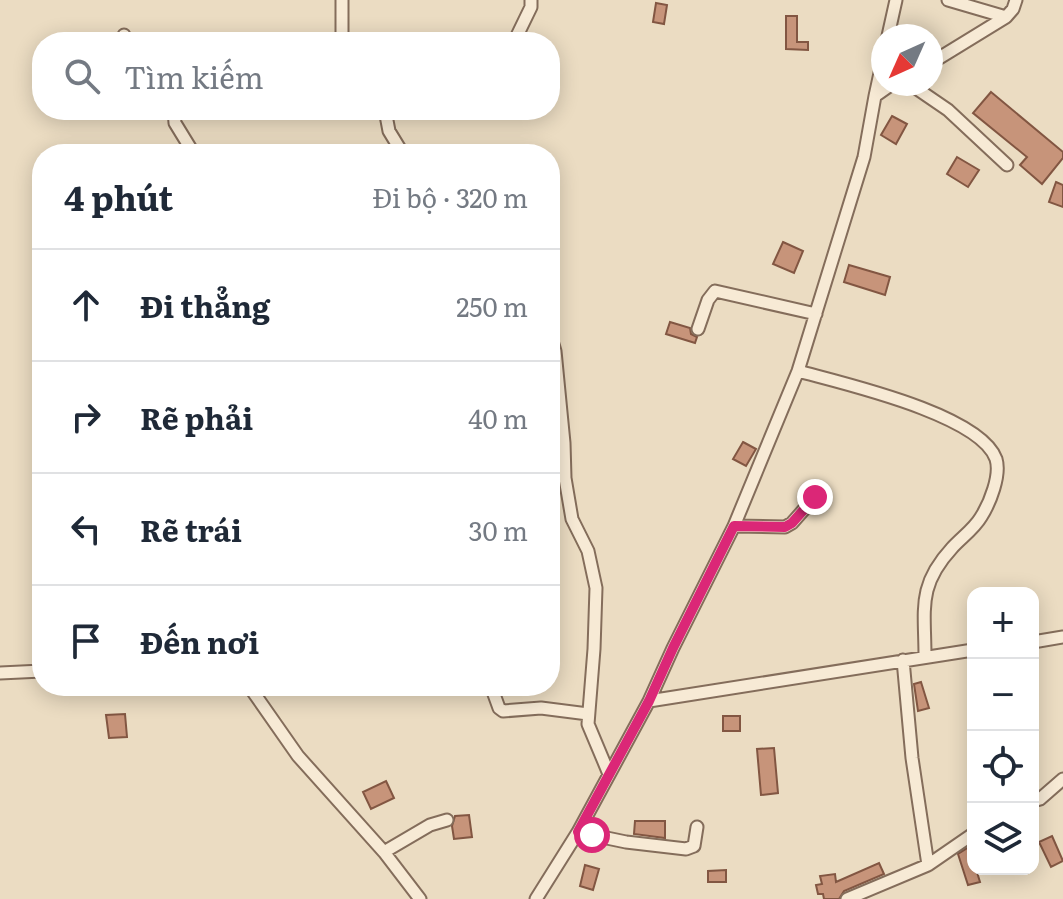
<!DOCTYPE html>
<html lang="vi">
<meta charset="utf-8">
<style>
body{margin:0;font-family:Literata,serif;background:#f2f2f3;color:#1f2937}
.controls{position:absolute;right:24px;bottom:24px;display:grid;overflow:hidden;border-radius:16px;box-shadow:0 4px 20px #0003}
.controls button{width:72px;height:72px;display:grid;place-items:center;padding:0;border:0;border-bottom:2px solid #e0e1e3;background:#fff;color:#1f2937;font:40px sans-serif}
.compass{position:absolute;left:871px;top:24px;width:72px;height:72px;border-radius:50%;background:#fff;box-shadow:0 4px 20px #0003;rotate:225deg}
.stop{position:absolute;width:24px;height:24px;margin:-18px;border:6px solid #db2777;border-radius:50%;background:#fff}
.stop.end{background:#db2777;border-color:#fff;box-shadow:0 2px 8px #0008}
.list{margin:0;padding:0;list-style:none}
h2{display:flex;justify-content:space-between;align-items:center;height:104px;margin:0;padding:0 32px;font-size:34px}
h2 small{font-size:26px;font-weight:400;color:#747a83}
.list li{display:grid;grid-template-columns:52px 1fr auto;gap:24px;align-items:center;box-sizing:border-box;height:112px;padding:0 32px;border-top:2px solid #e0e1e3}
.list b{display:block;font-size:30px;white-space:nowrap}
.list em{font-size:26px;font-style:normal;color:#747a83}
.icon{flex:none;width:44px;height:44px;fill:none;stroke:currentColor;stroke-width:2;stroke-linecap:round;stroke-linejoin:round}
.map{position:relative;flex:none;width:1063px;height:899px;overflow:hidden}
.search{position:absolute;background:#fff;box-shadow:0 4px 20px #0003;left:32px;top:32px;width:528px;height:88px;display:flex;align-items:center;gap:20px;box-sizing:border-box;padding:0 28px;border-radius:32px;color:#747a83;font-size:30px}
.panel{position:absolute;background:#fff;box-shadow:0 4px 20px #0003;left:32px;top:144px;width:528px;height:552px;border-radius:32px}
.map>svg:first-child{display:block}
.building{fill:#c7947a;stroke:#825642;stroke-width:2}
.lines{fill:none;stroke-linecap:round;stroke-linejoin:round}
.street-casing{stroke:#846d5b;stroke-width:15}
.street{stroke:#f7ead5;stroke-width:11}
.route{stroke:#db2777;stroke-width:10}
</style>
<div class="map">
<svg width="1063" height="899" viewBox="0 0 1063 899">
<rect width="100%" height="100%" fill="#ebdcc2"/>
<!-- building -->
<path class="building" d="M656,3L667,5L664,24L653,22Z
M786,16H797V42H808V50L786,49Z
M991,92L1063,152V158L1042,184L1020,165L1027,157L973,113Z
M892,116L907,124L896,144L881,135Z
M957,157L979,170L968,187L947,174Z
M1056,182L1063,185V207L1049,202Z
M783,242L803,251L794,273L773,264Z
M849,265L890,277L885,295L844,282Z
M670,322L690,328L691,334L697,337L695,343L666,334Z
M743,442L756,449L746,466L733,459Z
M921,682L929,708L918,711L914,684Z
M125,714L127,737L109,738L106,715Z
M723,716H740V731H723Z
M774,748L778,793L761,795L757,749Z
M386,781L394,798L371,809L363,792Z
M469,815L472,837L454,839L452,826L455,816Z
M635,821H665V838L634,834Z
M1052,836L1063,861L1051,867L1039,842Z
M969,847L973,869H976L980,882L968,885L958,854Z
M879,863L884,874L844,891L839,899H824L823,894H818L816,885L822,884L820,876L835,874L836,882Z
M585,865L599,869L593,890L580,886Z
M726,870V882H708V871Z"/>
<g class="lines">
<!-- street casing -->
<g class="street-casing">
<path id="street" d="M948,0L1006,17
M124,35V42
M888,36L896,0
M342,42V0
M514,42L531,7V0
M931,63L1006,17L1013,9L1016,0
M910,84L948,110L1007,165
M875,96L883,59
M174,110L175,123L194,154
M385,110L389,131L403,154
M698,329L708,300L715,291L816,314
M550,334L555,351L564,443L565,478L572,519L588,551L596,588L594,649L588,724L609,774
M798,371C841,383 980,414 996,459C1001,475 990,503 981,517C974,529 961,538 952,548C917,586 925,609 925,657
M734,526L785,527L792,523L815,497
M1033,642L1063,637
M903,660L912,758L928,865L973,834
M0,673L42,671
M249,686L298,756L384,852L420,899
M491,686L499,708L503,711L541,708L588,714
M649,701L973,650
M1033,801L1040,799L1063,779
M578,832L626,842L686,849L694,846L697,827
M384,852L430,825L447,820
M536,899L578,832L649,701L673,648L734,526L798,371L864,157L875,96L892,84
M847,899L928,865"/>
</g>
<!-- street -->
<use href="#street" class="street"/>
</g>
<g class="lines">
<!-- route -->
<path class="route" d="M592,835L578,832L649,701L673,648L734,526L785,527L792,523L815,497"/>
</g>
</svg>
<div class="controls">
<button>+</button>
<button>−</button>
<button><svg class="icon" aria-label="locate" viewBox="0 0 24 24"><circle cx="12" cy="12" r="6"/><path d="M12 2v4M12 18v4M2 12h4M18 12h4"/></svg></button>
<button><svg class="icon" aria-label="layers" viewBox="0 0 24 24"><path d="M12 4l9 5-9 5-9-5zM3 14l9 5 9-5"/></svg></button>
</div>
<svg class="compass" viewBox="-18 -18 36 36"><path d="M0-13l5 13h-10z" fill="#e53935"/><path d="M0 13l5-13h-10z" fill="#747a83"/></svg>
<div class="stop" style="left:592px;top:835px"></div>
<div class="stop end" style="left:815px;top:497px"></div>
<div class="search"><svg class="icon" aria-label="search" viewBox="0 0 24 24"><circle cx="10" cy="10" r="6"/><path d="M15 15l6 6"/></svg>Tìm kiếm</div>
<section class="panel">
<h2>4 phút<small>Đi bộ · 320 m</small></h2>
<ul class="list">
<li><svg class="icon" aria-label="ahead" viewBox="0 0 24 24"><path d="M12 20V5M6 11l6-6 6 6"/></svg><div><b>Đi thẳng</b></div><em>250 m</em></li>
<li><svg class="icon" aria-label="right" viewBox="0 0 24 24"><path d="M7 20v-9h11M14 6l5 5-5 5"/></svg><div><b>Rẽ phải</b></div><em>40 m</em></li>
<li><svg class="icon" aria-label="left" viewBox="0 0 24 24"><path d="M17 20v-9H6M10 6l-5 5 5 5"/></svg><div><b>Rẽ trái</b></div><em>30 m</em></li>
<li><svg class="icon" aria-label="arrive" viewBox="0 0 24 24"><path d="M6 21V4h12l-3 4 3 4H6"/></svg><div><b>Đến nơi</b></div></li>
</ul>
</section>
</div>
